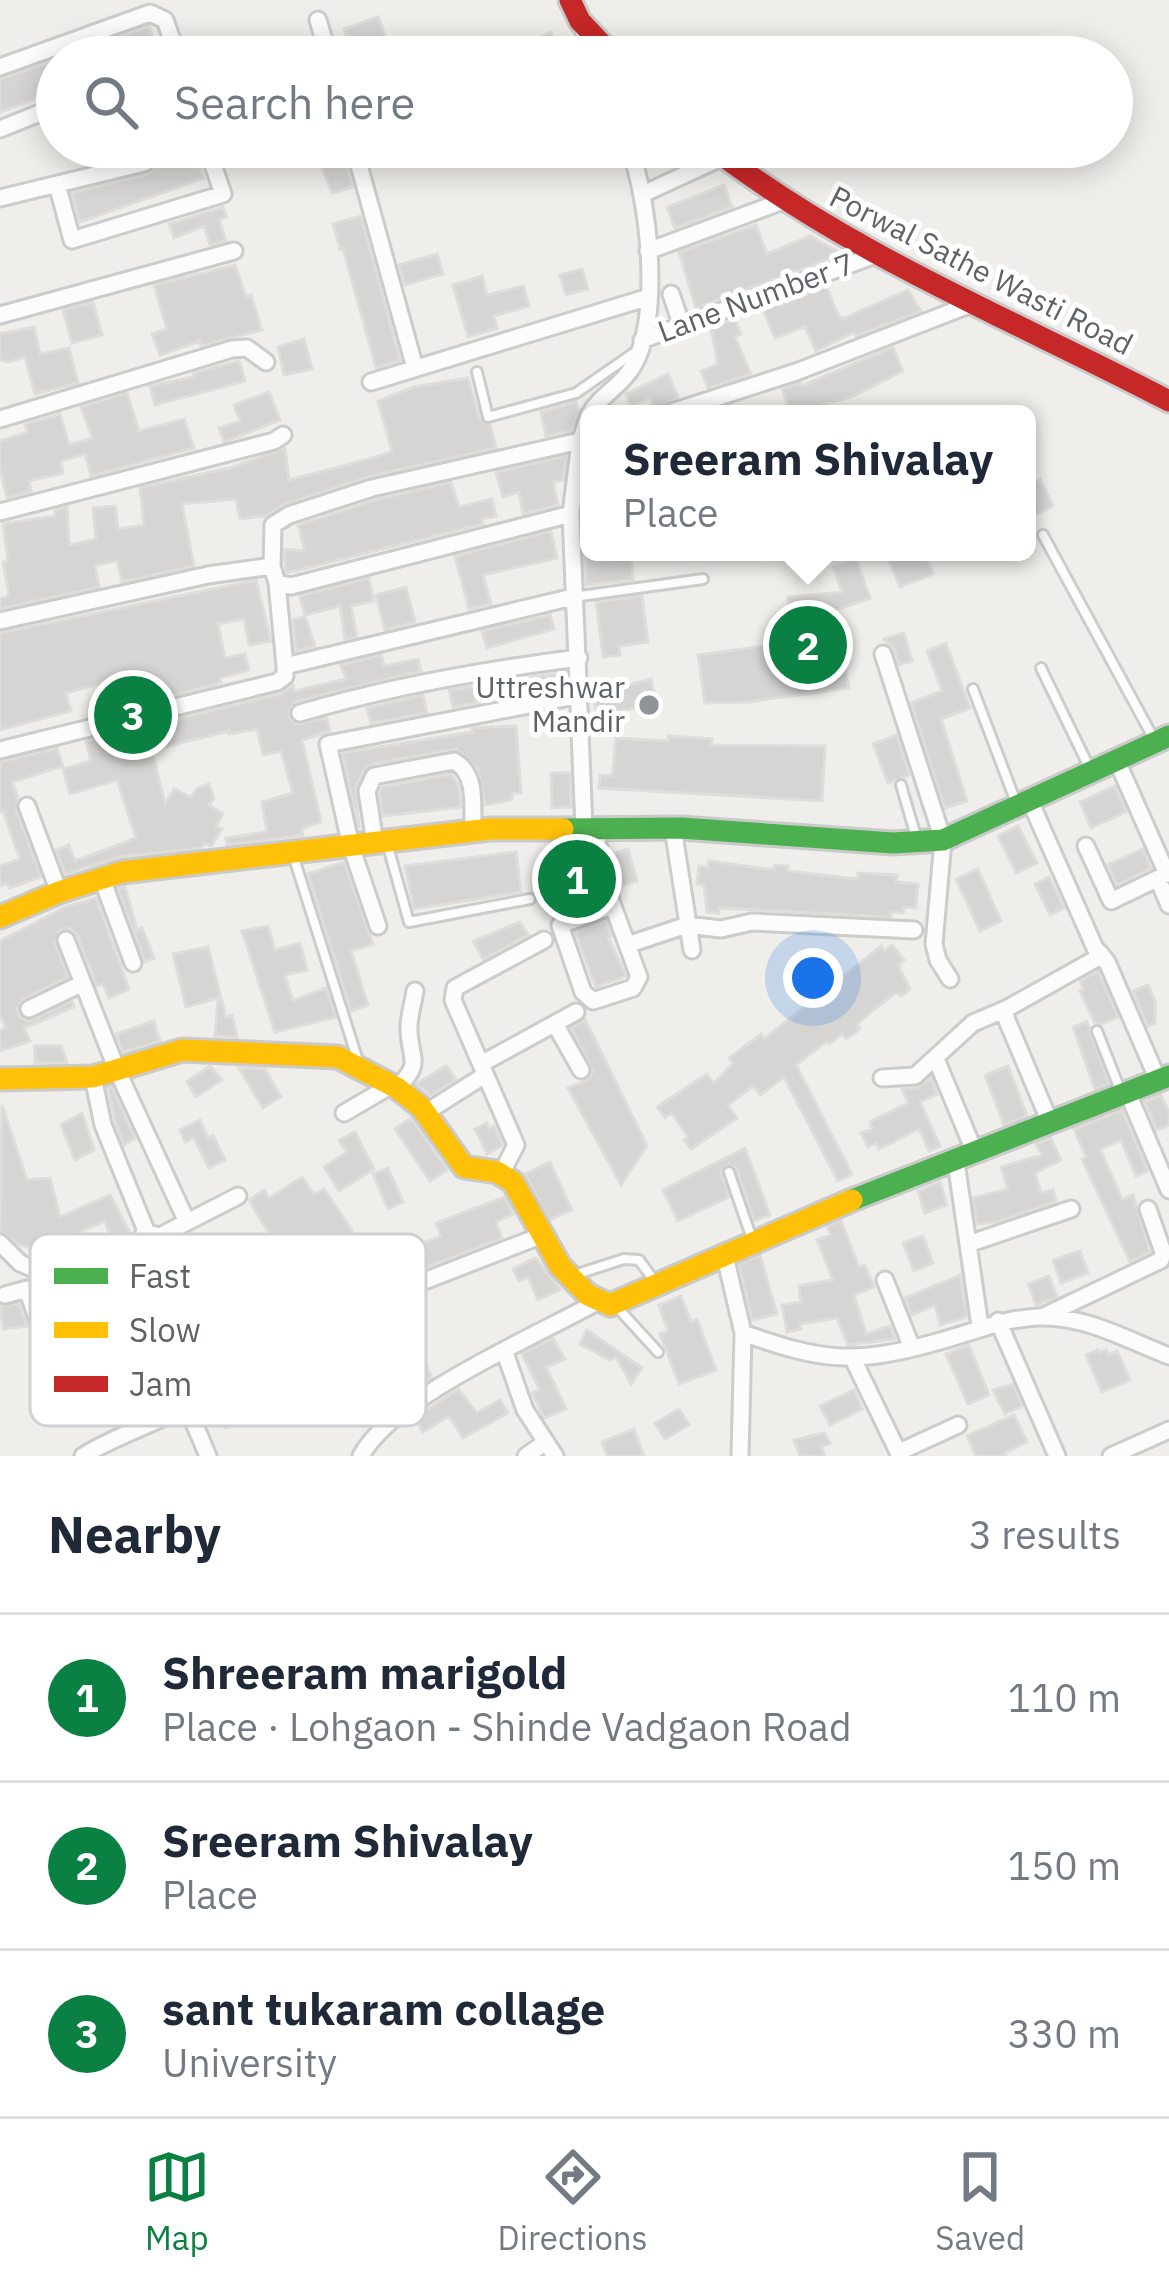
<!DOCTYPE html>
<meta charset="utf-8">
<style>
body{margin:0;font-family:"IBM Plex Sans",sans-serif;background:#f2f2f3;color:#1f2937}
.you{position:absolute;left:813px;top:978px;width:42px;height:42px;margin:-30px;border:9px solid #fff;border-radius:50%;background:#1a73e8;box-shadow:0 0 0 18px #1a73e833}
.badge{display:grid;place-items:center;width:78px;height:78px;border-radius:50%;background:#0b8043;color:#fff;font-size:39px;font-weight:700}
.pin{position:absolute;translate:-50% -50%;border:6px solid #fff;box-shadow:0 3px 12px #0006}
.popup{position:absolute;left:580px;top:405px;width:456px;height:156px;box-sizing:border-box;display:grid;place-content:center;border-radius:18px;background:#fff;filter:drop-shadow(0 3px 9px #0005);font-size:39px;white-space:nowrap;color:#747a83}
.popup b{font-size:45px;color:#1f2937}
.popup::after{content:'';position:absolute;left:50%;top:100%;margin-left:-24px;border:24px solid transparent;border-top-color:#fff}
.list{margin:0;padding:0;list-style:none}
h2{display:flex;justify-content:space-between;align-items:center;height:156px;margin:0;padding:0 48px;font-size:51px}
h2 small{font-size:39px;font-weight:400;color:#747a83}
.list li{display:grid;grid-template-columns:78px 1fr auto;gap:36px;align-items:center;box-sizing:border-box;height:168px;padding:0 48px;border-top:3px solid #e0e1e3}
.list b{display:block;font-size:45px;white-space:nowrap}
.list p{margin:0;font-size:39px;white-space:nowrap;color:#747a83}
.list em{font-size:39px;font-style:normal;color:#747a83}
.icon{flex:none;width:66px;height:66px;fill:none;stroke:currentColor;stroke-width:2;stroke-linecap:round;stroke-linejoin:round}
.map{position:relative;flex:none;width:1169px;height:1456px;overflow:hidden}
.search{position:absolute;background:#fff;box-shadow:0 6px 30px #0003;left:36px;right:36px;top:36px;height:132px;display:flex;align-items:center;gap:30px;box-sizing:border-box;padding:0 42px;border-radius:66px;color:#747a83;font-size:45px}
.sheet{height:660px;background:#fff}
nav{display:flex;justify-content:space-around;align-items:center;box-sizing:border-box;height:168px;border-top:3px solid #e0e1e3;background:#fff;font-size:33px;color:#747a83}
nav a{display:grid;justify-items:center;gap:6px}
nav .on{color:#0b8043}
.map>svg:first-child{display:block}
.building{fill:#d6d5d3;stroke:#deddd9;stroke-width:3}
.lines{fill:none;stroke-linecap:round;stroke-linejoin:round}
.lane-casing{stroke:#cbcccc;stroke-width:14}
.street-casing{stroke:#cbcccc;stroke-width:21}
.fast-casing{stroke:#cacacb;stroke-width:27}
.slow-casing{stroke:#cacacb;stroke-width:27}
.jam-casing{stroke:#cacacb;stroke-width:27}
.lane{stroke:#fdfcfc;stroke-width:8}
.street{stroke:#fdfcfc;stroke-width:15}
.fast{stroke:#4caf50;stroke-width:21}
.slow{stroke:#ffc107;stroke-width:21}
.jam{stroke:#c62828;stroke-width:21}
.poi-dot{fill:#919496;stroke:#fff;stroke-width:4.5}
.labels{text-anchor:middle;stroke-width:10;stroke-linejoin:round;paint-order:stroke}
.street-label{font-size:30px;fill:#5f6368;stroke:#fff}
.poi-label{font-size:30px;fill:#5f6368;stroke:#fff;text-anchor:end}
.key{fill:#fff;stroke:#cfd0d2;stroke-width:3}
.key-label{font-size:33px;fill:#5f6368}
</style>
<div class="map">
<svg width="1169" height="1456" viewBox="0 0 1169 1456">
<rect width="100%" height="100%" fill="#efeeea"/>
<!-- building -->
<path class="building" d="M378,17L387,41L352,53L344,29Z
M149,26L160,57H63Z
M551,32L562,57H494Z
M57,59V92L0,112V79Z
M161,147H192L204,178L80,222L72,193L148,174L159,163Z
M344,156L353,187L332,193L320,163Z
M724,185L732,207L675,228L667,207Z
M223,207L227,217L219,219L226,241L210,245L204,226L174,238L169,224Z
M361,216L400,360L376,368L343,248L340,249L333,224Z
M756,225L767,254L810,236L842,254L696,308L679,252Z
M437,254L443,274L405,285L399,265Z
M235,265L246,297L251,295L262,330L201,346L200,341L160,355L152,334L167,329L154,285Z
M582,269L588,289L566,295L560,275Z
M482,276L487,295L523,286L529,306L494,316L497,328L468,337L453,285Z
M826,286L839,317L844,318L908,290L921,311L856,336L854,332L816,351L805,326L775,338L763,309L781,302L782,305Z
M93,302L102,335L72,343L63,310Z
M735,319L741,334L735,337L751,374L708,388L701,371L718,364L711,328Z
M34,327L40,354L69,348L78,383L35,394L25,357L9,362L0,360V334Z
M304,339L312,369L284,375L278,347Z
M893,347L903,371L853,396L791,414L782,389L801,383L802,386Z
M239,361L245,381L155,405L150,386L194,377L193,373Z
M668,374L678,397L655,410L650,398L631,405L626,394Z
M468,378L480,420L490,425L496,448L368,477L285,504L265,516L240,519L236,499L182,504L194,566L122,582L117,561L95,565L99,587L0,609V599L9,596L3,562L8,561L3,524L55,516V510L67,507L69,545L96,539L93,508L115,506L118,529L144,525L140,488L233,467L285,448L289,480L377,457L392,451L378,401L414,387Z
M269,392L280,420L224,442L219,428L240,421L234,405Z
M127,393L139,431L184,419L194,448L91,476L85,454L61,461L63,473L29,481L31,491L7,498L0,469V441L28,432L25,424L60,414L69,445L92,438L81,407Z
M576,402L578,411L571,431L546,436L541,412Z
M566,456L563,480L553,482L558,505L523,514L519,492L503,497L496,472Z
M1040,479L1053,506L1027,519V486Z
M451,482L459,507L492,499L496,516L481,519L483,524L286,573L284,549L305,551L298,525L375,500Z
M551,531L557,558L483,575L491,604L469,609L455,556Z
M585,552H631L633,580L586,585Z
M886,552H924L933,574L900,587Z
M856,558L870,598L833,611L849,688L748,702L705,703L698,655L793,642L788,597L842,592L833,567Z
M369,578L374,601L351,606L357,637L345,639L340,606L305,615L300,596Z
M256,580L271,641L249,645L244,619L218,624L225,658L245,654L249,670L220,678L221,683L111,711L102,683L66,693L71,711L0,730V633Z
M406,587L415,622L385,630L376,595Z
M642,596L648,642L619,646L620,655L603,657L596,602Z
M550,615L554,629L487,648L482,631Z
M305,616L315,646L296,651L293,620Z
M904,633L912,661L899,665L894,649L884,639Z
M946,643L970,708L941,719L967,801L945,808L911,703L942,691L927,651Z
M381,655L384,666L418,659L421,671L297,701L289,709V717L296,724L327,718L330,731L302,740L321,822L301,829L303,835L227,845L226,838L267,832L262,802L293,793L281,751L263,755L257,729L229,734V731L152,750L165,804L174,789L191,797L198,788L209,784L214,798L209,805L223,814L216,826L222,829L211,846L204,843L201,848L120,857L65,874L56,850L69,845L75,861L136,838L117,780L70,794L63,769L91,761L86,741L280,694L293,685L294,691L346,679L341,665Z
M566,672V685L453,707L449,690Z
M651,679L655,697L635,702L637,707L598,717L592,694Z
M423,695L427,713L371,723L367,708Z
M516,726L521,793H512V799L506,801L485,805L478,769L456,749L372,764L364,770L356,787L359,829L342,753L473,732L472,728Z
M897,735L909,775L888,783L873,744Z
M668,736L712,739L711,745L825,746L822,801L599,788L600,775L612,776L616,738L668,741Z
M57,748L63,766L12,782L18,798L16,810L41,877L9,888L7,883L0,886V866L20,859L3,811L0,812V762Z
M551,773H570L571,807L552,808Z
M451,774L459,786L461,807L383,816L379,793L382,787Z
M1115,786L1126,812L1091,828L1080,802Z
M1018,826L1037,863L1016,873L998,836Z
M628,849L637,881L620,886L612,854Z
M1143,849L1151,868L1117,885L1108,865Z
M516,852L521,892L414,909L405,866Z
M579,856V869H591L598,895L566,910L561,909L551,865Z
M709,861L774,870L775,865L788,866L787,871L858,879V873L897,875L896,882L918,884L916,908L904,907L903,913L891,912V917L719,908V913L707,912L704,885L697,884L699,866L708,867Z
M344,862L373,944L351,951L368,1005L351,1011L308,874Z
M978,869L1001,921L980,931L956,879Z
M1049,877L1064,908L1050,915L1035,884Z
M125,887L137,930L142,928L154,958L145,962L118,889Z
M96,898L129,989L109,998L103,984L97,986L77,935L69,928L61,929L55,943L68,977L23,999L17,1009L21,1018L29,1021L72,1001L74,1007L24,1028L30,1041L0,1051V1030L6,1028L0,1015V941L66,907Z
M606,921L611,936L608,937L626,976L596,987L575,932Z
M520,922L528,935L483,959L473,941Z
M268,926L275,950L300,943L307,970L285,975L293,1001L326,988L336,1017L275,1032L242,931Z
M892,945L904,960L898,965L910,989L901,996L897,992L872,1011L857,1024L860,1029L846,1039L842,1034L829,1044L827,1041L796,1065L852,1174L838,1181L784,1077L760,1095L753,1086L728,1105L737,1118L691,1149L684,1140L688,1137L672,1113L665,1118L657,1107L707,1074L714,1083L733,1063L729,1058L761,1034L764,1039L818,996L815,992L827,983L830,987L881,946L885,951Z
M208,947L226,1017L232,1015L237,1037L215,1036L218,998L186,1007L173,954Z
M1098,971L1118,1017L1101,1024L1095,1023L1080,991L1084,990L1080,981Z
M1148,985L1155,1001V1023L1148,1026L1133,991Z
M585,1019L647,1146L621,1185L568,1088L588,1080L593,1071L571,1028Z
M154,1021L160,1041L123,1052L116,1034Z
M1087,1022L1109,1084L1095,1089L1073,1027Z
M35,1046H61L67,1063H35Z
M210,1066L222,1080L196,1097L187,1082Z
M446,1066L456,1079L431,1095L416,1084Z
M1008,1066L1027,1116L1004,1125L985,1075Z
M239,1068L265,1069L281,1097L263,1108Z
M931,1078L937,1094L920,1102L940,1146L929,1151L919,1129L879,1149L876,1143L868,1147L861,1133L872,1129L870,1122L908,1103L902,1089L917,1088Z
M112,1087L135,1138L124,1145L115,1121L108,1088Z
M1161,1095L1169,1113V1125L1157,1130L1145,1102Z
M2,1105L27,1180L50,1178L60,1217L110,1195L131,1235L126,1249L128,1259L119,1262L105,1221L49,1245L53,1256L18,1244L0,1231Z
M1122,1110L1148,1171L1136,1176L1121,1140L1100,1149L1122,1199L1133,1195L1150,1252L1130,1262L1082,1159L1086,1157L1074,1129Z
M82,1113L94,1150L75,1160L61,1125Z
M411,1118L447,1170L430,1181L395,1129Z
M200,1120L208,1138L213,1135L225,1160L209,1168L194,1138L185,1142L180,1130Z
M487,1123L489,1128L494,1126L503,1145L487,1154L475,1129Z
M355,1132L374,1169L339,1191L324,1167L347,1152L339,1140Z
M1051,1138L1061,1160L1035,1173L1041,1193L1053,1190L1056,1201L997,1222L977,1224L973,1198L1008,1189L1001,1167L1042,1155L1036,1144Z
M745,1148L770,1215L754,1221L737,1169L729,1164L721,1172L729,1197L678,1221L663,1190Z
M550,1162L572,1210L549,1220L525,1174Z
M388,1168L403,1202L388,1209L373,1174Z
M302,1177L314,1194L324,1189L352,1230L363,1257L338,1268L348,1289L313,1305L295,1261L287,1266L273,1244L261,1242L255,1248V1258L276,1298L261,1307L231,1256L269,1234L249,1200L264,1190L269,1198Z
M940,1182L947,1205L925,1213L918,1191Z
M505,1197L513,1214L496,1222L502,1238L381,1285L365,1254L389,1238L397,1254L441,1236L436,1223Z
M841,1221L859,1267L865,1265L874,1287L854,1295L866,1334L890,1326L895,1339L848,1345L837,1318L800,1324L801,1329L787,1332L782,1305L801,1302L799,1286L833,1280L817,1240L831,1235L827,1226Z
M923,1236L933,1263L914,1271L903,1243Z
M152,1246L156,1247L185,1300L176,1305Z
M1080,1251L1088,1273L1061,1283L1053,1260Z
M760,1255L777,1314L752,1320L739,1264Z
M536,1258L560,1290L538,1300L528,1277L519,1281L513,1269Z
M960,1275L967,1317L940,1325L935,1305L912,1315L905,1298Z
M1049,1276L1057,1297L1036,1305L1028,1284Z
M681,1296L691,1322L697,1319L716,1370L679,1384L660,1334L668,1331L659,1305Z
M19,1304L27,1326L3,1329L0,1306Z
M337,1325L369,1384L359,1390L326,1328Z
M587,1330L642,1368L631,1384L616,1357L610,1360L580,1344Z
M181,1334L206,1341L216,1340L221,1353L189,1366L177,1336Z
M553,1338L565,1359L546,1367L566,1409L544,1418L532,1393L540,1390L522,1354Z
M415,1344L432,1377L414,1389L396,1353Z
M969,1345L989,1395L968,1404L946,1354Z
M1098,1350L1099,1353L1106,1350L1108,1355L1117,1351L1130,1380L1102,1392L1086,1355Z
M286,1361L298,1382L266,1400L254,1379Z
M1013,1384L1022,1406L1005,1414L993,1390Z
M458,1389L477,1413L500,1400L508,1413L463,1438L449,1416L423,1432L415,1418Z
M854,1390L862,1409L830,1425L820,1406Z
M235,1395L246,1419L225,1428L215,1404Z
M679,1409L689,1425L665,1439L655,1423Z
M1014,1415L1027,1442L1005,1453L1006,1456H976L967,1436Z
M634,1429L644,1456H607L602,1442Z
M824,1433L830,1443L821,1447L825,1456H800L794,1440Z"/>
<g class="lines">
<!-- lane casing -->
<g class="lane-casing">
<path id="lane" d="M477,372L488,417L576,393L638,350
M1043,535L1155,741
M573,597L703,579
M1041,668L1090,769
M973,689L1017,805
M901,785L917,840
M387,843L409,922L530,899
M293,855L359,1064
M1097,1031L1121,1092
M729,1172L752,1239
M571,1276L624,1259L639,1260L656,1283
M615,1305L658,1352"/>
</g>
<!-- street casing -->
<g class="street-casing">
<path id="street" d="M318,20L329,57
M583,30L594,57
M0,67L150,13L165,20L178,57
M0,129L57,106
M354,147L415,368
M57,184L72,240L223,194L207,147
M643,194L723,157
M0,198L144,163L149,157V147
M648,251L783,201
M671,294L682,326
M0,315L234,251
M642,340L870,257
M371,382L649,297
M590,414C599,396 622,386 633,366C662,317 649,199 629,147
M666,414L796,372L969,305
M0,419L232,349L247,348L266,362
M0,512L274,441L283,435
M272,566L277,583L291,586L571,514
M277,583L285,666
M0,621L208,575L272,566L273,525L289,515L372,488L589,439
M883,654L943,840L934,944L938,960L950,979
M300,713C392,686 483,670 579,658
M0,750L277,682L285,676V666L573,597
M1030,801L1099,957L1006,1009V1018L1049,1120
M27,806L59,892
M584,828L571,514L580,442L589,415
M594,828L611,900L613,906L639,977L633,988L593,1001L583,992L560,925L613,906
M673,828L692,950
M375,843L367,791L374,776L454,761C478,774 472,807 473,831
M1086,846L1111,901L1167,874L1117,761
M102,879L133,963
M1158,879L1169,905
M378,926L351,846L328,744L580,695
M66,940L117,1070L187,1222
M627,945L687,925L721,929L752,922L914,930
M1099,952L1107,962L1158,1080
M29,1009L83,983
M555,1024L581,1070
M936,1059L975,1153
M481,1064L576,1012
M93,1077L103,1125L147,1233L160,1236L238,1196
M882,1078L915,1076L973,1023L1006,1009
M397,1088C422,1063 411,1061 409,1032C408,1019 413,1004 415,991
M1127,1091L1169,1190
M344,1113L392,1085
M425,1113L485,1075
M956,1162L980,1326
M502,1172L516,1145L453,1000L455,988L544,940
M145,1230L138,1251L167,1315
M0,1243L20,1263L45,1274L101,1286L186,1323L258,1334L360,1306L540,1236
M971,1243L1071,1209
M724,1252L743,1333L740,1456
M266,1253L303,1323
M885,1280L912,1348
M5,1295L27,1289L62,1391
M1044,1316L1161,1260L1163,1252L1148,1209
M998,1321L1057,1456
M743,1333C824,1362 856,1365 940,1341C974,1332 1001,1319 1038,1317C1085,1315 1127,1340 1169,1356
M504,1350L525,1410L555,1456
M853,1359L900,1456
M188,1409L208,1456
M899,1452L958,1425
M83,1456C145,1417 228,1410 258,1334
M361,1456C392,1397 538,1335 597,1302
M526,1456L546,1442
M1111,1456L1169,1430"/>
</g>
<!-- fast casing -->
<g class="fast-casing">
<path id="fast" d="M563,829L681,828L893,843L943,840L1169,736
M852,1200L1169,1076"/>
</g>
<!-- slow casing -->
<g class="slow-casing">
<path id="slow" d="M0,917L59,892L122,872L490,829H563
M0,1079L93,1077L182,1050L338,1057L397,1088L421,1107L464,1167L497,1172L513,1182L560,1266L588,1295L610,1305L852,1200"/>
</g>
<!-- jam casing -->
<g class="jam-casing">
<path id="jam" d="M570,0L580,21L614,57
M711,147C853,256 1012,319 1169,401"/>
</g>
<!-- lane -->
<use href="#lane" class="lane"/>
<!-- street -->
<use href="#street" class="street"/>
<!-- fast -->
<use href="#fast" class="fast"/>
<!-- slow -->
<use href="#slow" class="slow"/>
<!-- jam -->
<use href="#jam" class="jam"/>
</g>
<!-- markers -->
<circle class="poi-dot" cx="649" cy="705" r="12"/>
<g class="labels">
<!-- street labels -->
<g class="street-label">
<text transform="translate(981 271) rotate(27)" y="10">Porwal Sathe Wasti Road</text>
<text transform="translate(756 298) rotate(-20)" y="10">Lane Number 7</text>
</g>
<!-- poi labels -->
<g class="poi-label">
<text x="625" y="698">Uttreshwar<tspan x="625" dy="34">Mandir</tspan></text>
</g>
</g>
<!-- legend -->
<rect x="30" y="1234" width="396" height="192" rx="18" class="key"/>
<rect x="54" y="1268" width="54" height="16" fill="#4caf50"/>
<rect x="54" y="1322" width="54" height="16" fill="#ffc107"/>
<rect x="54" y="1376" width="54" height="16" fill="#c62828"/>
<g class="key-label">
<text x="129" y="1288">Fast</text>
<text x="129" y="1342">Slow</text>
<text x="129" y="1396">Jam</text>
</g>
</svg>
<div class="you"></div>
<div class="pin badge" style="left:577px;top:879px">1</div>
<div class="pin badge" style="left:808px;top:645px">2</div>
<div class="popup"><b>Sreeram Shivalay</b>Place</div>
<div class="pin badge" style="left:133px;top:715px">3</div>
<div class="search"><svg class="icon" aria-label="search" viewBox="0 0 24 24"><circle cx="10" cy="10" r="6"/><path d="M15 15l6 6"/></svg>Search here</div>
</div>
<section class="sheet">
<h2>Nearby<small>3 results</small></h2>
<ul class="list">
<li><span class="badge">1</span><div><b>Shreeram marigold</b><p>Place · Lohgaon - Shinde Vadgaon Road</p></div><em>110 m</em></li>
<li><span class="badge">2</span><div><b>Sreeram Shivalay</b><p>Place</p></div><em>150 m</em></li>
<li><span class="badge">3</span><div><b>sant tukaram collage</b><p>University</p></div><em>330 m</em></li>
</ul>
</section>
<nav>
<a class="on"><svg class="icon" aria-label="map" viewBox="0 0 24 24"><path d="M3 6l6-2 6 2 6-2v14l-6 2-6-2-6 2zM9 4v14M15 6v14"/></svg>Map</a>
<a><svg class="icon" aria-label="directions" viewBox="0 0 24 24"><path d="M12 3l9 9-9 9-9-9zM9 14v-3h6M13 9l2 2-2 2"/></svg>Directions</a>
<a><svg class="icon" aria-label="saved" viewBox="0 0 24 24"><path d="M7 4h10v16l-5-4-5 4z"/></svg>Saved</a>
</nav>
